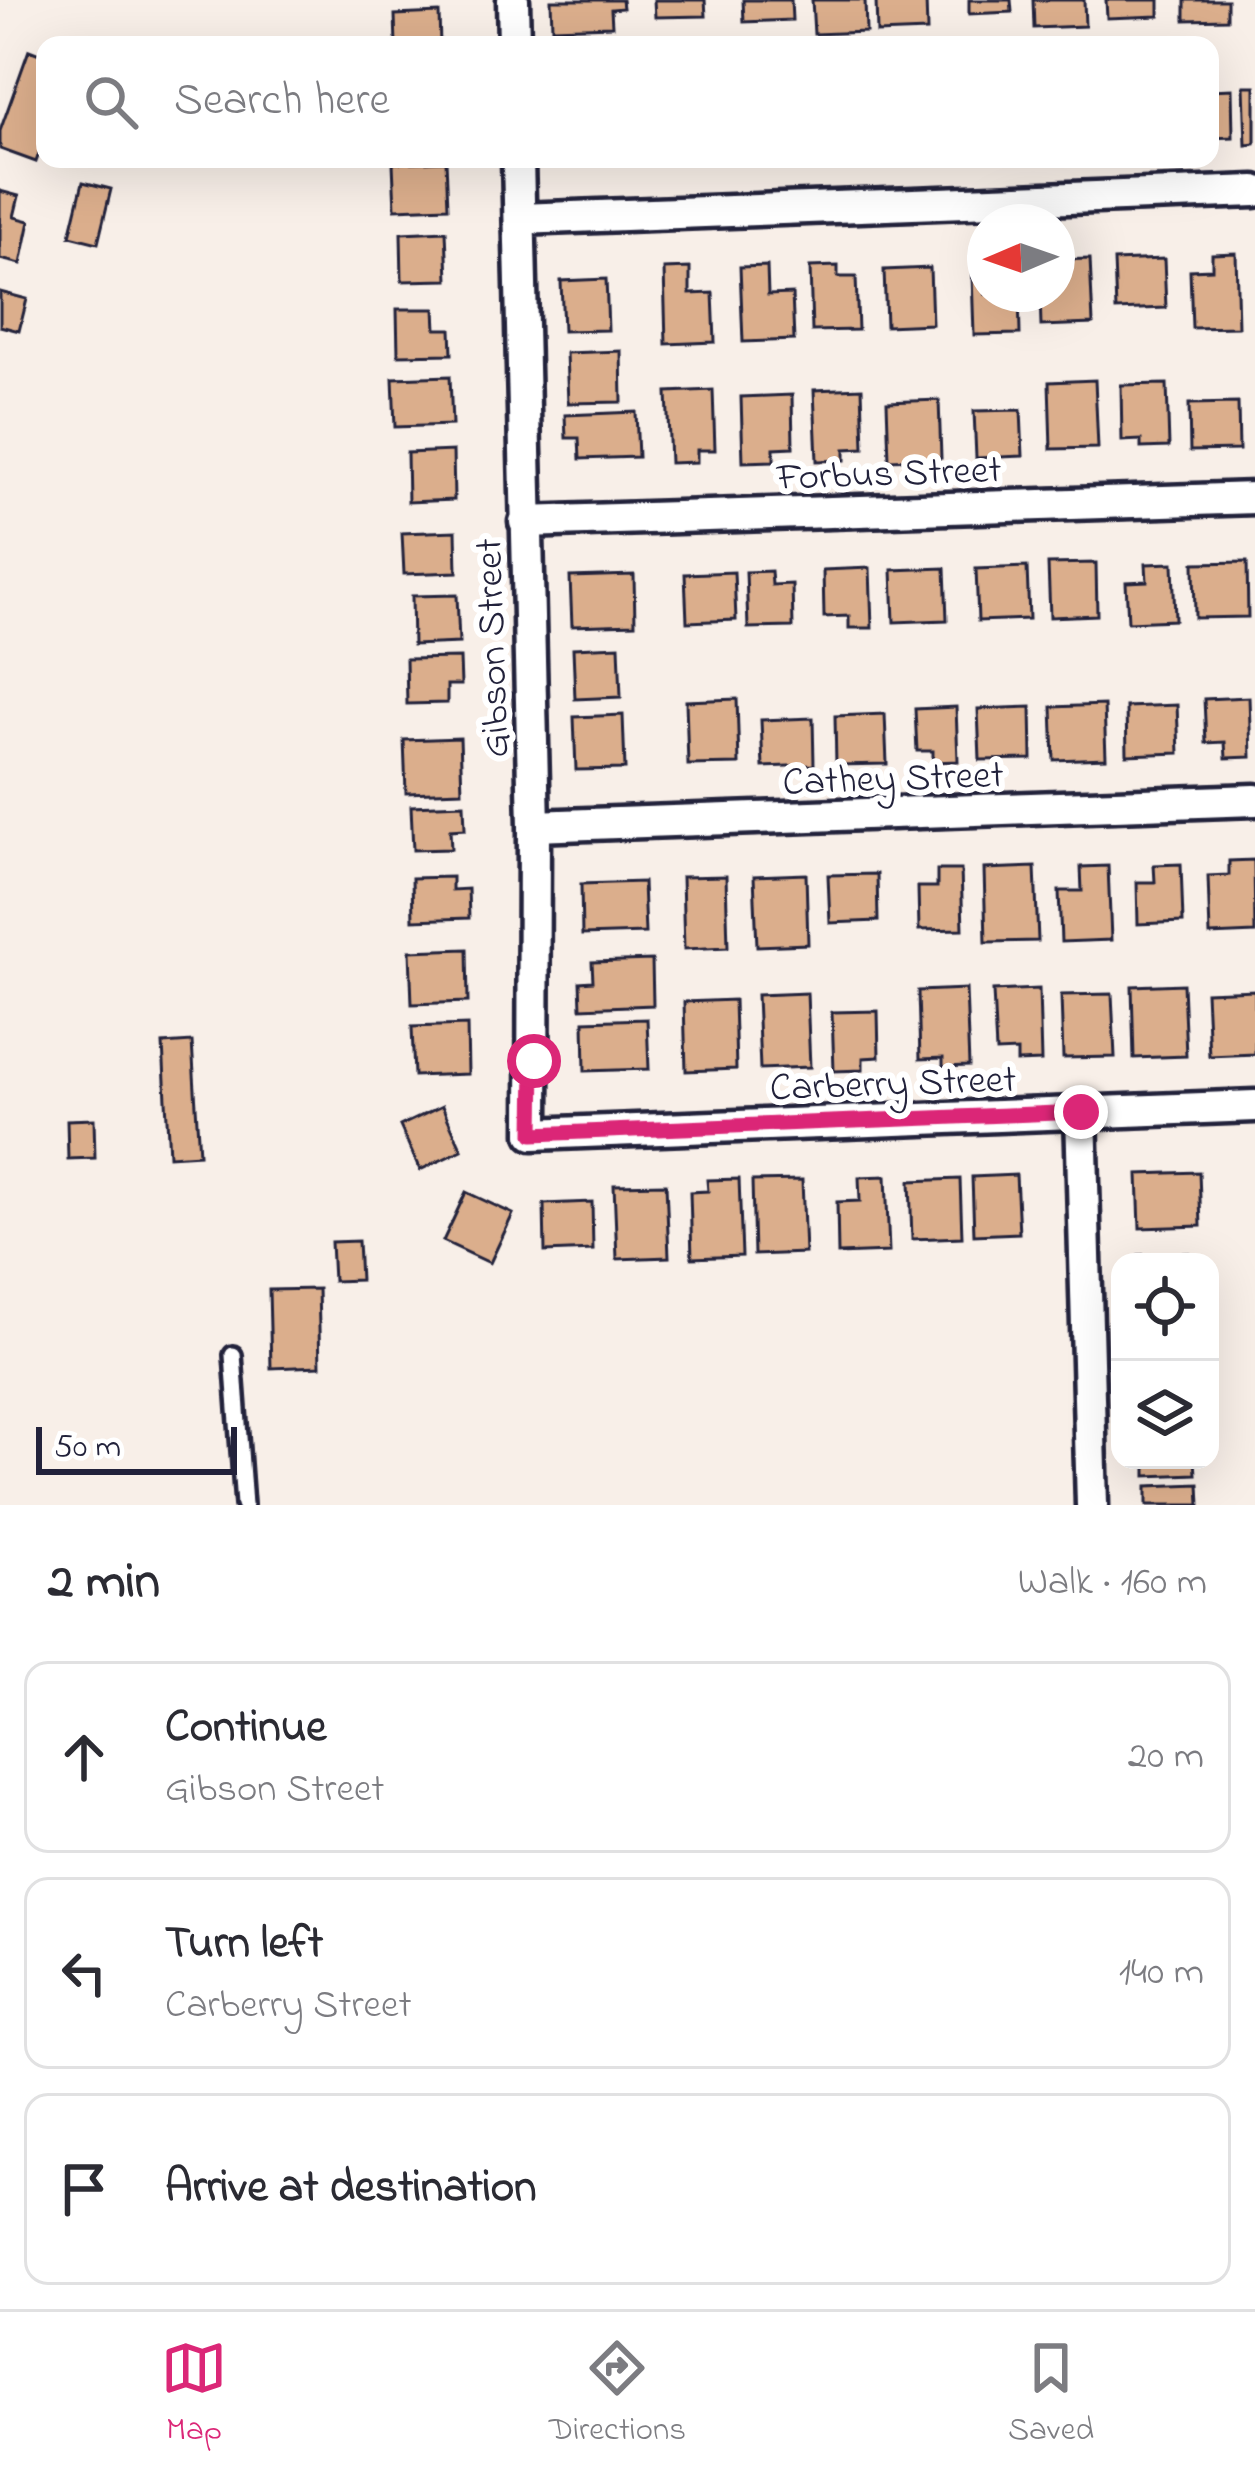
<!DOCTYPE html>
<meta charset="utf-8">
<style>
body{margin:0;font-family:"Indie Flower",sans-serif;background:#f7f7f7;color:#2b2b33}
.controls{position:absolute;right:36px;bottom:36px;display:grid;overflow:hidden;border-radius:24px;box-shadow:0 12px 48px #0002}
.controls button{width:108px;height:108px;display:grid;place-items:center;padding:0;border:0;border-bottom:3px solid #e1e1e2;background:#fff;color:#2b2b33;font:60px sans-serif}
.compass{position:absolute;left:967px;top:204px;width:108px;height:108px;border-radius:50%;background:#fff;box-shadow:0 12px 48px #0002;rotate:268deg}
.scale{position:absolute;left:36px;bottom:30px;width:201px;box-sizing:border-box;padding-left:12px;border:6px solid #22223b;border-top:0;font-size:33px;line-height:42px;white-space:nowrap;color:#22223b;-webkit-text-stroke:9px #fff;paint-order:stroke}
.stop{position:absolute;width:36px;height:36px;margin:-27px;border:9px solid #db2777;border-radius:50%;background:#fff}
.stop.end{background:#db2777;border-color:#fff;box-shadow:0 3px 12px #0008}
.list{margin:0;padding:0;list-style:none}
h2{display:flex;justify-content:space-between;align-items:center;height:156px;margin:0;padding:0 48px;font-size:51px}
h2 small{font-size:39px;font-weight:400;color:#7c7c81}
.list li{display:grid;grid-template-columns:78px 1fr auto;gap:36px;align-items:center;box-sizing:border-box;height:192px;margin:0 24px 24px;padding:0 24px;border:3px solid #e1e1e2;border-radius:24px}
.list b{display:block;font-size:45px;white-space:nowrap}
.list p{margin:0;font-size:39px;white-space:nowrap;color:#7c7c81}
.list em{font-size:39px;font-style:normal;color:#7c7c81}
.icon{flex:none;width:66px;height:66px;fill:none;stroke:currentColor;stroke-width:2;stroke-linecap:round;stroke-linejoin:round}
.map{position:relative;flex:none;width:1255px;height:1505px;overflow:hidden}
.search{position:absolute;background:#fff;box-shadow:0 12px 48px #0002;left:36px;right:36px;top:36px;height:132px;display:flex;align-items:center;gap:30px;box-sizing:border-box;padding:0 42px;border-radius:24px;color:#7c7c81;font-size:45px}
.sheet{height:804px;background:#fff}
nav{display:flex;justify-content:space-around;align-items:center;box-sizing:border-box;height:168px;border-top:3px solid #e1e1e2;background:#fff;font-size:33px;color:#7c7c81}
nav a{display:grid;justify-items:center;gap:6px}
nav .on{color:#db2777}
.map>svg:first-child{display:block}
.building{fill:#dbae8c;stroke:#22223b;stroke-width:3}
.lines{fill:none;stroke-linecap:round;stroke-linejoin:round}
.lane-casing{stroke:#22223b;stroke-width:24}
.street-casing{stroke:#22223b;stroke-width:39}
.lane{stroke:#fff;stroke-width:15}
.street{stroke:#fff;stroke-width:30}
.route{stroke:#db2777;stroke-width:15}
.labels{text-anchor:middle;stroke-width:12;stroke-linejoin:round;paint-order:stroke}
.street-label{font-size:39px;fill:#22223b;stroke:#fff}
</style>
<div class="map">
<svg width="1255" height="1505" viewBox="0 0 1255 1505">
<rect width="100%" height="100%" fill="#f8efe8"/>
<filter id="ink" filterUnits="userSpaceOnUse"><feTurbulence type="fractalNoise" baseFrequency=".00833" numOctaves="2"/><feDisplacementMap in="SourceGraphic" scale="24" xChannelSelector="R" yChannelSelector="G"/><feConvolveMatrix kernelMatrix="1 2 1 2 8 2 1 2 1" color-interpolation-filters="sRGB"/></filter>
<g filter="url(#ink)">
<!-- building -->
<path class="building" d="M551,0H622L623,8L611,9L612,26L552,28Z
M654,0H705L706,16L655,17Z
M743,0H791L792,20L744,22Z
M812,0H865L866,32L814,34Z
M876,0H926L927,31L877,33Z
M969,0H1011L1012,12L969,14Z
M1033,0H1084L1085,26L1034,28Z
M1106,0H1159V16L1107,18Z
M1185,0H1227V19L1185,20Z
M439,13L440,45H396L395,15Z
M29,50L45,56V136L36,162L0,149V131Z
M1244,86H1255V144L1246,145Z
M1232,89L1233,137L1210,138V90Z
M446,161L448,207L395,209L393,163Z
M83,182L111,189L98,243L70,236Z
M0,191L19,196L14,217L30,221L21,264L0,259Z
M446,231L448,280L402,281L401,233Z
M1236,253L1238,327L1192,328L1190,270L1212,269V254Z
M1090,259L1093,324L1041,326L1040,294H1057V260Z
M1164,259L1166,308L1116,310L1114,261Z
M767,266L768,295L792,294L794,340L743,342L740,267Z
M838,266V277H856L858,330L812,331L810,267Z
M690,268V294L713,293L715,342L666,344L664,269Z
M930,268L932,324L886,326L884,270Z
M985,274V294H1019L1020,334L974,335L972,275Z
M606,279L608,330L563,331L561,281Z
M0,292L27,299L19,331L0,326Z
M397,309H435L436,329H451L452,354L398,355Z
M621,351L622,402L568,403L566,353Z
M450,376L452,425L395,427L393,378Z
M1095,380L1098,448L1051,449L1049,382Z
M1167,384L1169,447L1141,448V440L1122,441L1121,385Z
M862,388L864,448L845,449V460L817,461L814,390Z
M713,390L715,450H697V462L670,463L667,392Z
M792,395L793,447L774,448V461L743,462L741,397Z
M939,400L941,458L889,460L887,402Z
M1238,403L1239,450L1190,451L1189,404Z
M1021,410L1023,456L976,458L974,411Z
M636,412L638,457L580,459L579,438H566L565,415Z
M453,451L454,500L408,502L407,453Z
M456,531L457,572L404,574L402,533Z
M1247,562L1248,617L1195,618L1194,563Z
M1096,563L1097,615L1050,617L1048,564Z
M1173,563L1175,620L1128,622L1126,582L1147,581L1146,564Z
M1027,567L1029,619L978,621L976,569Z
M870,568L872,628H849V616L824,617L823,570Z
M945,568L947,620L894,622L892,570Z
M771,571L772,585L792,584L793,627L748,628L746,572Z
M734,572L736,620L687,622L685,574Z
M634,575L635,624L572,626L570,577Z
M457,595L459,643L413,645L412,596Z
M619,646L621,697L575,699L573,648Z
M460,658L461,685H447V703L407,704L406,659Z
M1249,697L1251,757L1226,758L1225,742L1206,743L1204,699Z
M737,699L739,764L688,765L686,701Z
M1104,705L1106,758L1054,760L1052,707Z
M1177,705L1179,753L1127,755L1126,707Z
M956,707L958,761L933,762V751H917L915,709Z
M1031,707L1032,759L980,760L978,709Z
M885,714L887,764L836,765L835,716Z
M623,715L625,769L576,770L574,717Z
M813,718L814,765L763,767L761,720Z
M460,738L462,791L406,793L404,740Z
M464,804L465,829L450,830L451,849L413,850L411,806Z
M1254,860L1255,933L1210,935L1208,876L1229,875V861Z
M1181,864L1183,922L1138,924L1137,882H1155L1154,865Z
M1108,866L1111,940L1061,942L1059,891H1082L1081,867Z
M1035,867L1038,941L986,942L984,869Z
M937,870H961L963,929L919,930L918,887H937Z
M806,874L808,944L757,946L754,876Z
M877,874L878,921L830,923L828,875Z
M726,876L728,947L684,949L682,877Z
M452,877V890L468,889L469,918L413,920L412,878Z
M643,882L645,933L582,935L581,884Z
M467,949L468,1002L412,1004L410,951Z
M652,960L653,1005L581,1008L580,982L593,981L592,962Z
M1183,984L1186,1056L1134,1058L1132,986Z
M966,989L969,1066L943,1067V1058L920,1059L918,991Z
M1039,989L1041,1061L1017,1062V1051L996,1052L993,991Z
M1255,990V1054L1209,1056L1206,992Z
M807,993L810,1067L760,1069L757,995Z
M1112,994L1115,1057L1063,1058L1061,995Z
M734,1000L736,1069L686,1071L684,1002Z
M878,1011L879,1057L863,1058V1070L834,1071L832,1012Z
M647,1019L649,1069L585,1071L584,1021Z
M467,1025L468,1074L414,1076L412,1027Z
M192,1042L199,1154L169,1156L163,1044Z
M442,1106L462,1150L420,1170L400,1126Z
M94,1119L95,1158L68,1159L67,1120Z
M1199,1172L1201,1226L1140,1228L1138,1174Z
M1016,1175L1019,1233L974,1235L972,1177Z
M886,1176L889,1252L838,1254L837,1202L860,1201L859,1177Z
M739,1179L742,1256L692,1258L690,1192L708,1191L707,1180Z
M960,1179L962,1237L912,1239L910,1181Z
M802,1180L805,1253L754,1255L752,1181Z
M666,1184L669,1257L617,1259L614,1185Z
M466,1192L513,1214L490,1263L443,1241Z
M592,1202L593,1250L545,1252L544,1204Z
M358,1241L360,1280L333,1281L331,1242Z
M1189,1253V1262H1140L1139,1255Z
M318,1289L320,1366L271,1368L269,1290Z
M1146,1460H1195L1196,1474L1146,1476Z
M1199,1484L1200,1505H1147V1486Z"/>
<g class="lines">
<!-- lane casing -->
<g class="lane-casing">
<path id="lane" d="M233,1355L244,1505"/>
</g>
<!-- street casing -->
<g class="street-casing">
<path id="street" d="M513,0L514,45
M518,159L534,826L533,1134L1255,1106
M520,219L1255,191
M525,522L1255,498
M534,826L1255,800
M1081,1112L1092,1505"/>
</g>
<!-- lane -->
<use href="#lane" class="lane"/>
<!-- street -->
<use href="#street" class="street"/>
</g>
</g>
<g class="lines" filter="url(#ink)">
<!-- route -->
<path class="route" d="M534,1061L533,1134L1081,1112"/>
</g>
<g class="labels">
<!-- street labels -->
<g class="street-label">
<text transform="translate(889 471) rotate(-2)" y="14">Forbus Street</text>
<text transform="translate(490 648) rotate(-92)" y="14">Gibson Street</text>
<text transform="translate(893 776) rotate(-2)" y="14">Cathey Street</text>
<text transform="translate(893 1081) rotate(-2)" y="14">Carberry Street</text>
</g>
</g>
</svg>
<div class="controls">
<button><svg class="icon" aria-label="locate" viewBox="0 0 24 24"><circle cx="12" cy="12" r="6"/><path d="M12 2v4M12 18v4M2 12h4M18 12h4"/></svg></button>
<button><svg class="icon" aria-label="layers" viewBox="0 0 24 24"><path d="M12 4l9 5-9 5-9-5zM3 14l9 5 9-5"/></svg></button>
</div>
<svg class="compass" viewBox="-18 -18 36 36"><path d="M0-13l5 13h-10z" fill="#e53935"/><path d="M0 13l5-13h-10z" fill="#7c7c81"/></svg>
<div class="scale">50 m</div>
<div class="stop" style="left:534px;top:1061px"></div>
<div class="stop end" style="left:1081px;top:1112px"></div>
<div class="search"><svg class="icon" aria-label="search" viewBox="0 0 24 24"><circle cx="10" cy="10" r="6"/><path d="M15 15l6 6"/></svg>Search here</div>
</div>
<section class="sheet">
<h2>2 min<small>Walk · 160 m</small></h2>
<ul class="list">
<li><svg class="icon" aria-label="ahead" viewBox="0 0 24 24"><path d="M12 20V5M6 11l6-6 6 6"/></svg><div><b>Continue</b><p>Gibson Street</p></div><em>20 m</em></li>
<li><svg class="icon" aria-label="left" viewBox="0 0 24 24"><path d="M17 20v-9H6M10 6l-5 5 5 5"/></svg><div><b>Turn left</b><p>Carberry Street</p></div><em>140 m</em></li>
<li><svg class="icon" aria-label="arrive" viewBox="0 0 24 24"><path d="M6 21V4h12l-3 4 3 4H6"/></svg><div><b>Arrive at destination</b></div></li>
</ul>
</section>
<nav>
<a class="on"><svg class="icon" aria-label="map" viewBox="0 0 24 24"><path d="M3 6l6-2 6 2 6-2v14l-6 2-6-2-6 2zM9 4v14M15 6v14"/></svg>Map</a>
<a><svg class="icon" aria-label="directions" viewBox="0 0 24 24"><path d="M12 3l9 9-9 9-9-9zM9 14v-3h6M13 9l2 2-2 2"/></svg>Directions</a>
<a><svg class="icon" aria-label="saved" viewBox="0 0 24 24"><path d="M7 4h10v16l-5-4-5 4z"/></svg>Saved</a>
</nav>
